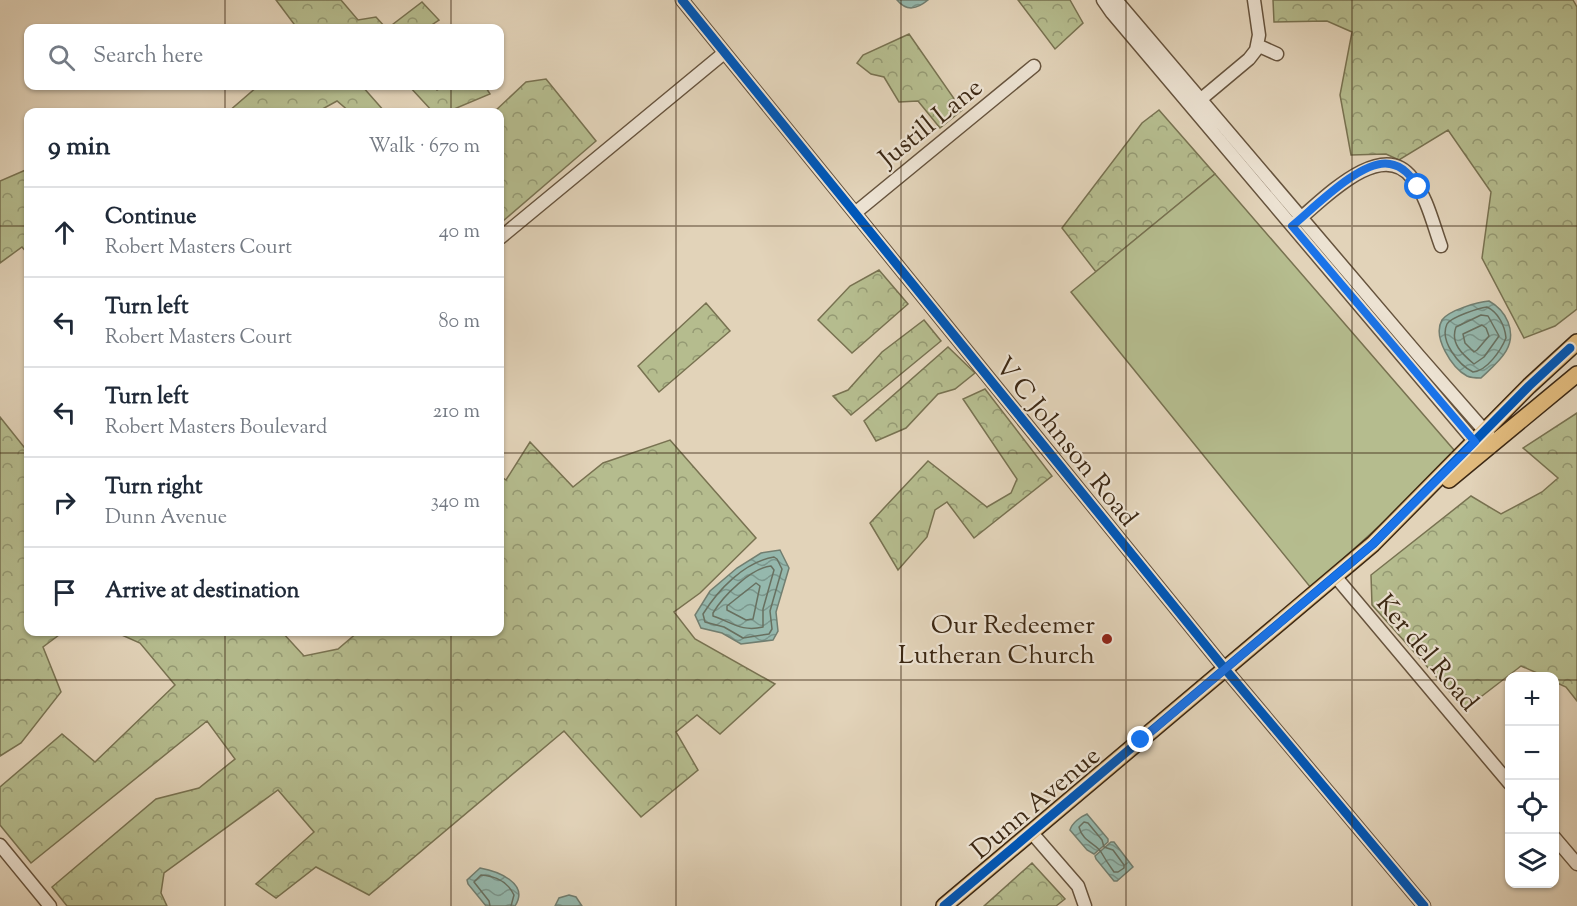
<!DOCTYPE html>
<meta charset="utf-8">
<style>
body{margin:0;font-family:"Sorts Mill Goudy",serif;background:#f6f6f7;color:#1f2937}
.controls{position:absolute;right:18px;bottom:18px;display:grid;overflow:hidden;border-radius:12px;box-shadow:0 2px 4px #0004}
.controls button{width:54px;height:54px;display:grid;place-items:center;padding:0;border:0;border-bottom:2px solid #e0e1e3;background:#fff;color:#1f2937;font:30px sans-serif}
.stop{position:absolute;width:18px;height:18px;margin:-14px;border:4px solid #1a73e8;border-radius:50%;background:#fff}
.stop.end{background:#1a73e8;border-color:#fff;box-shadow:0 2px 6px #0008}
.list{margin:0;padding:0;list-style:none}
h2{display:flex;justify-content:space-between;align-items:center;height:78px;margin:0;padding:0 24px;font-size:26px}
h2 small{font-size:20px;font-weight:400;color:#747a83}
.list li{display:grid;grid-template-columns:39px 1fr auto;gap:18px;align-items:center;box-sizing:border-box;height:90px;padding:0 24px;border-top:2px solid #e0e1e3}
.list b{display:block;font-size:22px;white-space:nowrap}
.list p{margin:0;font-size:20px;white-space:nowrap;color:#747a83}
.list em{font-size:20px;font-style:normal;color:#747a83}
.icon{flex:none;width:33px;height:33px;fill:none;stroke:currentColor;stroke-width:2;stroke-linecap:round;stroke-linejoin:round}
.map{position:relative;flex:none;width:1577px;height:906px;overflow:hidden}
.search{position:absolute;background:#fff;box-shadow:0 2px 4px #0004;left:24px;top:24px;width:480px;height:66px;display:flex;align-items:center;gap:15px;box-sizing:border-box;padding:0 21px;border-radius:12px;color:#747a83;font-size:22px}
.panel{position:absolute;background:#fff;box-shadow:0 2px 4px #0004;left:24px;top:108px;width:480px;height:528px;border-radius:12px}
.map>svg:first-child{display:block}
.forest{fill:url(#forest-crowns);stroke:#787251;stroke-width:1.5}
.park{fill:#b5bc8e;stroke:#787251;stroke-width:1.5}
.water{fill:url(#water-waves);stroke:#717e70;stroke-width:1.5}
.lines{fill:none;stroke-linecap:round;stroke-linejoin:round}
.shore{stroke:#687060;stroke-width:1.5}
.minor-casing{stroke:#66533d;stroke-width:15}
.major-casing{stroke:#3c2814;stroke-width:18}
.minor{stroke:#ece2d2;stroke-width:12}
.major{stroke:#e1ba7c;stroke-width:15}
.cycleway-casing{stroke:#ece2d2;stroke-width:13}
.cycleway{stroke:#0057b8;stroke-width:9}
.route{stroke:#1a73e8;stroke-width:8}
.grid{fill:none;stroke:#3c2814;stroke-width:1.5;stroke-opacity:0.55}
.poi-dot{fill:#8f2418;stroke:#ece2d2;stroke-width:2}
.labels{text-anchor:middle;stroke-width:4.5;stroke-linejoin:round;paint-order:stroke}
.street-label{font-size:26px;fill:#3c2814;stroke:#ece2d2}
.poi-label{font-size:26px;fill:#3c2814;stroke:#ece2d2;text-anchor:end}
</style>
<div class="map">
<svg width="1577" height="906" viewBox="0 0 1577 906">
<defs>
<pattern id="forest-crowns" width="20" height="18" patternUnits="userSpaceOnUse" patternTransform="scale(1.5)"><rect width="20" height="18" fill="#b5bc8e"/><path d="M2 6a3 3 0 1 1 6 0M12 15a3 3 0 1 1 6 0" fill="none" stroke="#949973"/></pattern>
<pattern id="water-waves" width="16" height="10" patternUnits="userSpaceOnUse" patternTransform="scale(1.5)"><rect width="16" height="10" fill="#95b8ad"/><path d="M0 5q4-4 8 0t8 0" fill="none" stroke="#7b968c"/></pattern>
</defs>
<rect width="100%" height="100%" fill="#e2d3b9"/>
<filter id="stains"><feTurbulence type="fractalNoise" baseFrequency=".00333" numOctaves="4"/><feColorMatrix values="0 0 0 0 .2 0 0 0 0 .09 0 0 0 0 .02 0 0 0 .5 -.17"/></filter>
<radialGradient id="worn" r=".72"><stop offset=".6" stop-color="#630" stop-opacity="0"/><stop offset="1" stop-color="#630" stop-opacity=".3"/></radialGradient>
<!-- forest -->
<path class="forest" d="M276,0H341L358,20L376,17L386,28H297Z
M1018,0H1070L1083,23L1055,49Z
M1273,0H1573L1577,7V309L1555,326L1524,338L1482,258L1491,192L1448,130L1399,160L1386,154L1351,155L1340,95L1352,32L1327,21L1274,22Z
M422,2L439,20L427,28H388Z
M909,34L962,110L940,128L918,101L899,102L884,77L871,74L857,63L863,55Z
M546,79L596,141L503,221L500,218V112H494L526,82Z
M258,86H362L385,112H350L337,101L317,112H228Z
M409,86H433L437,90L444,86H485L490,94L447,112H433Z
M1159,110L1215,174L1096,272L1062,228L1142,123Z
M28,169V254L22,247L0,263V181Z
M879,270L908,304L852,353L818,320L850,286Z
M706,303L730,331L659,392L638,366Z
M924,320L941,341L851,415L833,396L848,390L882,352Z
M948,347L975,373L955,389L938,394L906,428L876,441L864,421Z
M985,389L1052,476L974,538L947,502L935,510L927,537L898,570L870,523L928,461L987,507L1011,493L1017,479L963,399Z
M1577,413V701L1566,687L1555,682L1554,676H1544L1521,666L1465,709L1372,605L1371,575L1471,496L1501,514L1542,492L1558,478L1523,448Z
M0,417L28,452V632H63L43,647L61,692L21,743L0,756Z
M670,440L756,538L700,593L674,612L695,639L775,684L720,734L697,715L676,732L698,770L641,817L564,731L369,895L316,867L276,898L256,884L314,832L278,790L164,873L161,893L167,906H67L52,887L156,799L199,788L235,759L207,721L31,863L0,825V787L62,734L95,762L175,685L140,643L115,632H282L304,656L338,649L358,632H500V476L506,480L530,442L573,487L603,463Z
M1032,863L1065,899L1056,906H984Z"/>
<!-- park -->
<path class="park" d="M1215,174L1454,450L1453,454L1410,498L1311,588L1071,292Z"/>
<!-- water -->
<path class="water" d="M897,0H928C917,9 907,12 897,0Z
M1489,301C1498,306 1504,312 1508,322C1518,347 1498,362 1481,378C1476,378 1471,378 1467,376C1452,368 1432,337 1442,320C1449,310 1478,302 1489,301Z
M780,550L789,568L776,612L778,631L773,640L741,644L722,633L701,628L695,615L710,591L737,568L761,553Z
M1087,814L1108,839V842L1094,854L1087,850L1070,830C1072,823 1080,817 1087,814Z
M1111,842H1114L1133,867L1117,881H1114L1096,859L1095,856Z
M480,868C497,871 530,883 515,906H486L468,884L467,880Z
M569,895L576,897L582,906H555L559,898Z"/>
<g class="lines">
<!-- shore -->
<path class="shore" d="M1487,307C1498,312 1505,326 1506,338C1501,350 1487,371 1473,372C1459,365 1439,341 1447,324C1451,317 1479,308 1487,307Z
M1481,315L1488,316L1499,336L1484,357L1474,364C1462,354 1450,343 1456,327Z
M1482,325L1486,328L1489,336L1477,350L1474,352L1465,343L1463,334Z
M774,557L777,559L782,569L770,611L772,629L769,634L743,638L724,627L705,622L703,614C718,590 744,562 774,557Z
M771,566L774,570L763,609V627C742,632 733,623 713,616V613C723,596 751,568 771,566Z
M756,583L760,586L753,619L746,620L727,610V606Z
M1084,822L1088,823L1102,840L1104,847L1113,850L1124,865V868L1118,872H1114C1109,865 1105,859 1101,852C1096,844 1082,841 1079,827Z
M490,906L489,901L474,882L481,875C495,876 508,882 514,895L511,906"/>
<!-- minor casing -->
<g class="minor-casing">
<path id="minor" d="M682,0L1225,669L1424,906
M1103,0L1112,13L1479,447
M1116,0L1419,356L1490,437
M1257,45L1277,54
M1194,105L1249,59L1256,50L1259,35L1254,0
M855,213L1034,66
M1296,222C1322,201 1381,137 1412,178C1427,197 1433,224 1441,246
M500,238L724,53
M1335,576L1510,784
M1032,833L1078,886L1085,906
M1554,837L1577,864
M0,845L50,906"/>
</g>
<!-- major casing -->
<g class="major-casing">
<path id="major" d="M1449,480L1577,374
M944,906L1373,544L1529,386L1577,342"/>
</g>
<!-- minor -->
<use href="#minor" class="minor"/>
<!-- major -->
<use href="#major" class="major"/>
<!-- cycleway casing -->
<g class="cycleway-casing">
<path id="cycleway" d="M682,0L1225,669L1424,906
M944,906L1373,544L1529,386L1570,348"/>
</g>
<!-- cycleway -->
<use href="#cycleway" class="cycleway"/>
</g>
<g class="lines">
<!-- route -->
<path class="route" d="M1141,740L1373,544L1475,442L1292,226C1313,209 1362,158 1390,164C1403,166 1411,176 1418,187"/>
</g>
<!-- grid -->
<path class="grid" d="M225,0V28M451,0V28M676,0V906M901,0V906M1126,0V906M1352,0V906M225,86V112M451,86V112M0,226H28M500,226H1577M0,453H28M500,453H1577M225,632V906M451,632V906M0,680H1510M1554,680H1577"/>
<!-- markers -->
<circle class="poi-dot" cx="1107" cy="639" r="6"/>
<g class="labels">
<!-- street labels -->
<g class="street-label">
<text transform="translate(930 122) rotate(-39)" y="9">Justill Lane</text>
<text transform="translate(1067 441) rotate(51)" y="9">V C Johnson Road</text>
<text transform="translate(1428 652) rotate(50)" y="9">Ker del Road</text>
<text transform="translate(1035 802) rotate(-40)" y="9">Dunn Avenue</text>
</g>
<!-- poi labels -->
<g class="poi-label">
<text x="1095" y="633">Our Redeemer<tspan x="1095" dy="30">Lutheran Church</tspan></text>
</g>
</g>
<rect width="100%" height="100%" filter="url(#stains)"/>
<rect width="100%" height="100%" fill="url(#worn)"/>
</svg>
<div class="controls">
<button>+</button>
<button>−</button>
<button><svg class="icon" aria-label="locate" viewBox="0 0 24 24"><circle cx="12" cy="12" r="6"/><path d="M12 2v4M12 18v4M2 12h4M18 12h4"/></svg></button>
<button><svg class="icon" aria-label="layers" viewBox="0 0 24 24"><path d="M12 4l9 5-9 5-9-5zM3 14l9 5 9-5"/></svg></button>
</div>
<div class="stop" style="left:1418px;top:187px"></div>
<div class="stop end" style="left:1141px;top:740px"></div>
<div class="search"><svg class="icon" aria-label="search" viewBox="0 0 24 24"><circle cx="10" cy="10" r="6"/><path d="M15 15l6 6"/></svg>Search here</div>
<section class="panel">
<h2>9 min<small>Walk · 670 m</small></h2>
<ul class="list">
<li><svg class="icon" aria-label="ahead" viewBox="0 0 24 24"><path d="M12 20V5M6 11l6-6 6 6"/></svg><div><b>Continue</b><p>Robert Masters Court</p></div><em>40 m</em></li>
<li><svg class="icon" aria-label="left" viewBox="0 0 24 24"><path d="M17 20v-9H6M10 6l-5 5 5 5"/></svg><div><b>Turn left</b><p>Robert Masters Court</p></div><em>80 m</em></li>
<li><svg class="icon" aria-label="left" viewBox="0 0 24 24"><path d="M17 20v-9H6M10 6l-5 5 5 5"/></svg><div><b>Turn left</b><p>Robert Masters Boulevard</p></div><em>210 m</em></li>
<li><svg class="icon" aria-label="right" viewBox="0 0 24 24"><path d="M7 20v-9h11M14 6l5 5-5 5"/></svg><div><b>Turn right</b><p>Dunn Avenue</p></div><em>340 m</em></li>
<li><svg class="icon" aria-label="arrive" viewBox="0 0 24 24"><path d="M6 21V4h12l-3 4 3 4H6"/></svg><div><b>Arrive at destination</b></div></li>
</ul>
</section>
</div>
